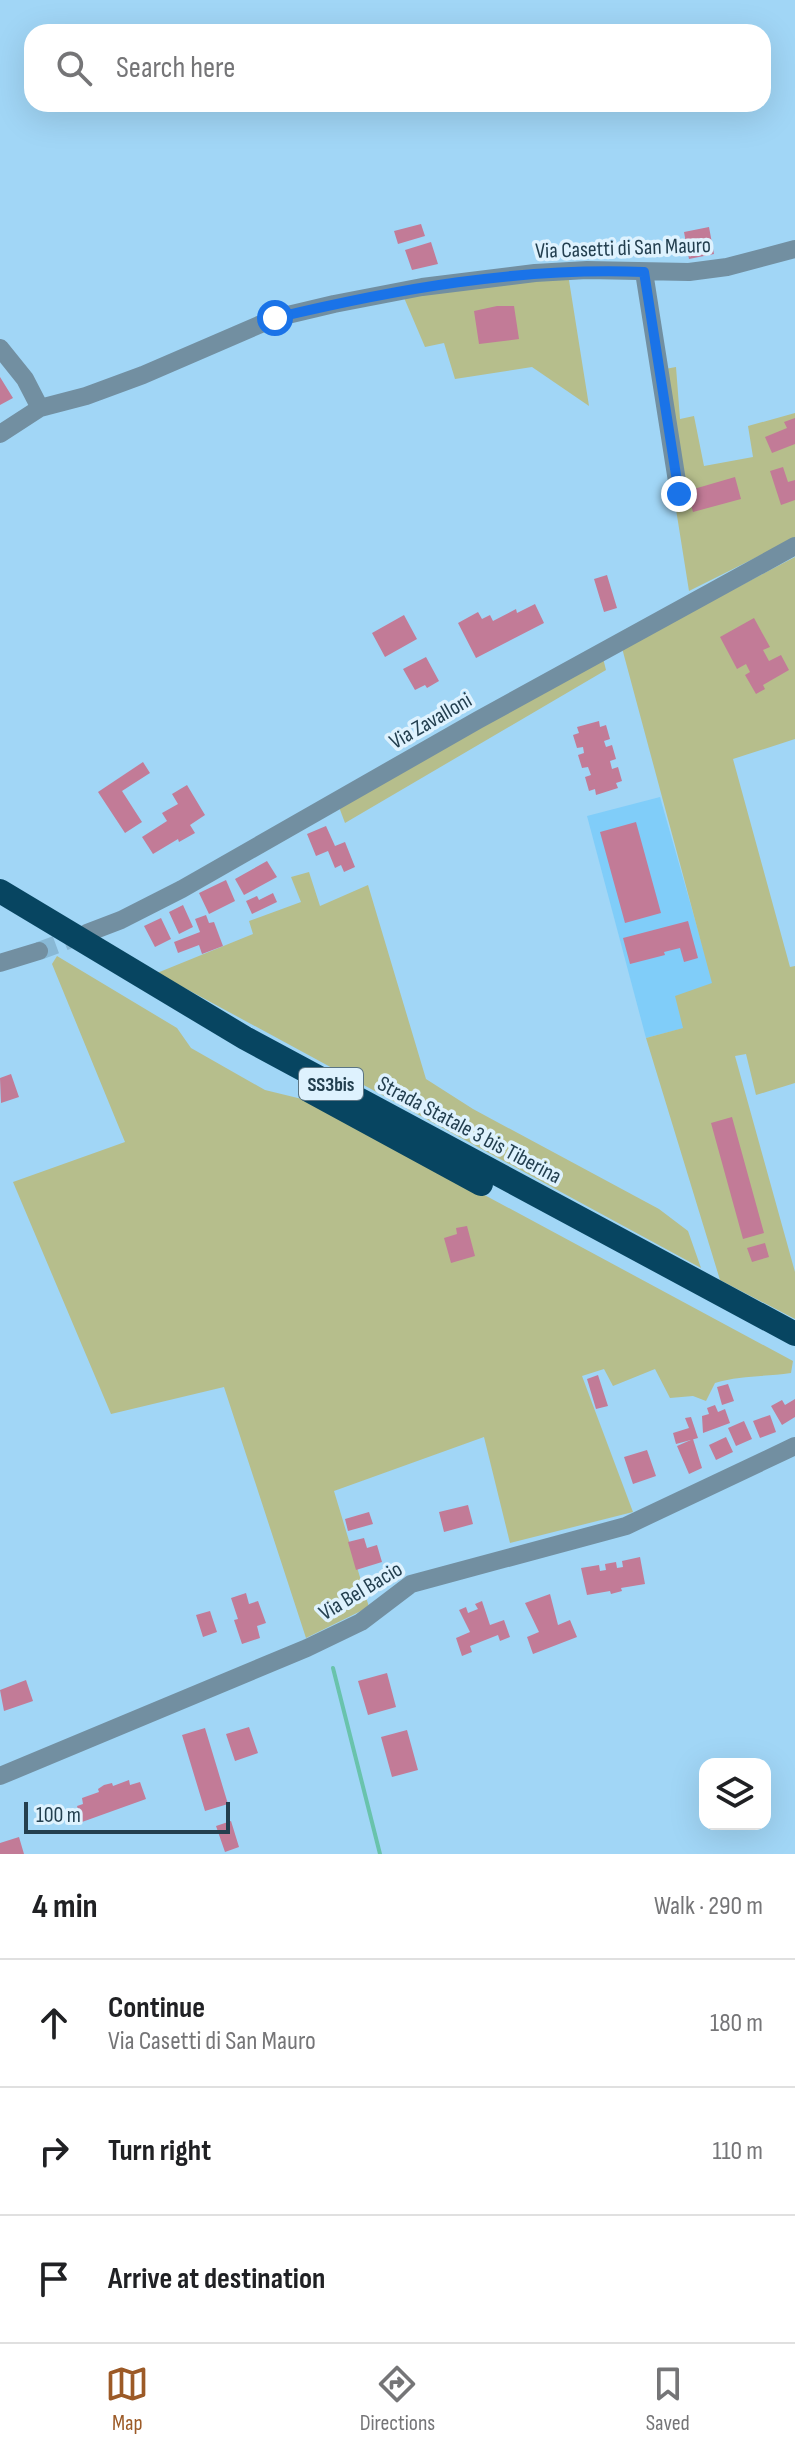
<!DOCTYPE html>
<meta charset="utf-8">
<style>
body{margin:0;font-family:"Sofia Sans Condensed",sans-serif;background:#f2f2f2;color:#202124}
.controls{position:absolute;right:24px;bottom:24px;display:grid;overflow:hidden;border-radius:16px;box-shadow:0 8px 32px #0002}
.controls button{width:72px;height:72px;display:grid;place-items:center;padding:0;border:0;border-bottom:2px solid #e0e0e0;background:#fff;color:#202124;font:40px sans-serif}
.scale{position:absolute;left:24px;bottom:20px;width:206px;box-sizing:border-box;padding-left:8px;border:4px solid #233f4f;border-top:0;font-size:22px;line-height:28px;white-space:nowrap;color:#233f4f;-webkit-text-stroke:6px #def2fe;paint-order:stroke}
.stop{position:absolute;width:24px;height:24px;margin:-18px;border:6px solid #1a73e8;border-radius:50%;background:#fff}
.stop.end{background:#1a73e8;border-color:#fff;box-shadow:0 2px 8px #0008}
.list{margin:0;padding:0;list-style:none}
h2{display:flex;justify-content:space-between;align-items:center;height:104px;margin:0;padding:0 32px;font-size:34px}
h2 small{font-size:26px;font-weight:400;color:#757577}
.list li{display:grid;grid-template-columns:52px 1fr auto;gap:24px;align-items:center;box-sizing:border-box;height:128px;padding:0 32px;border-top:2px solid #e0e0e0}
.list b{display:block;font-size:30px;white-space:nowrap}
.list p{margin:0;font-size:26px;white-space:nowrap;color:#757577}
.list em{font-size:26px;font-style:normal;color:#757577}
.icon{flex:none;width:44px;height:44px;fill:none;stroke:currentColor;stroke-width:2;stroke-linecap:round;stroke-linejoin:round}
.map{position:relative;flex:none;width:795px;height:1854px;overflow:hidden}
.search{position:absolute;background:#fff;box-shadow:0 8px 32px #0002;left:24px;right:24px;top:24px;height:88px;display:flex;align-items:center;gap:20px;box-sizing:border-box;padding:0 28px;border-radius:24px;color:#757577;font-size:30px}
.sheet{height:488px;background:#fff}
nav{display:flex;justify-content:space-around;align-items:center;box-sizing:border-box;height:112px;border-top:2px solid #e0e0e0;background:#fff;font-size:22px;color:#757577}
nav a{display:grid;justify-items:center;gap:4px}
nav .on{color:#9c5a27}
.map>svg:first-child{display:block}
.built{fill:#80cdf9}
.green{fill:#b6be8c}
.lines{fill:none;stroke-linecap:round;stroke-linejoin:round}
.stream{stroke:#69c3ac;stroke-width:4}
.building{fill:#c27b97}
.minor-tunnel{stroke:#88b8d5;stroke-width:18;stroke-dasharray:18 9;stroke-linecap:butt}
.minor{stroke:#728fa1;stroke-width:18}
.highway{stroke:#074561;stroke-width:24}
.route{stroke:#1a73e8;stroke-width:10}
.labels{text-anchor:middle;stroke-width:7;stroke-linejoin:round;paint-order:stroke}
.shield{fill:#def2fe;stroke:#5b7584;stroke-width:2}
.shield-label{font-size:20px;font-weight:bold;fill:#233f4f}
.street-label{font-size:22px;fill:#233f4f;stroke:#def2fe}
</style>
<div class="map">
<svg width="795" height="1854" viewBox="0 0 795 1854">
<rect width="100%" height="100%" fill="#a1d6f6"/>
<!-- built -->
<path class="built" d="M660,797L713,983L684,1028L646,1038L587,816Z"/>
<!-- green -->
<path class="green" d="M568,274L589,406L532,367L455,379L444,343L425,347L402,293Z
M676,367L680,419L694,416L704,466L753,457L748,426L795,413V538L689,591L654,371Z
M795,557V739L733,759L790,967L795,966V1083L756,1095L746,1054L735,1056L795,1272V1319L720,1280L646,1038L683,1028L675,996L712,983L622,648Z
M603,658L606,670L345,823L339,807Z
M309,872L320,906L368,885L426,1079L473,1109L659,1209L688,1231L701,1268L157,973L253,934L249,921L301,902L291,877Z
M57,956L177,1028L191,1048L265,1090L310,1101L793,1361L791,1373C765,1377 740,1375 715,1383L706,1401L693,1396L670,1398L655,1369L613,1386L604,1369L582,1376L633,1512L510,1543L484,1437L334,1491L369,1607L306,1638L224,1387L111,1414L13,1182L125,1142L52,964Z"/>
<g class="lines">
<!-- stream -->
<path class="stream" d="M333,1668L380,1854"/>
</g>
<!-- building -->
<path class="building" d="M421,224L425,236L398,244L394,231Z
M709,227L714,254L689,259L684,232Z
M431,242L438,264L412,270L405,250Z
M497,306H514L519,339L479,344L474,311Z
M0,377L13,398L0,405Z
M795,418V444L772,453L765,437L787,428L784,422Z
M783,467L788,482L795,480V500L781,505L770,471Z
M735,477L741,499L693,512L687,491Z
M607,575L617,608L604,612L594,579Z
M535,604L544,623L476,658L458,623L478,612L482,619L490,615L493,621L516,609L517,613Z
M404,615L417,639L385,657L372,633Z
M754,618L770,647L763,650L769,661L781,655L789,670L763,685L765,689L756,694L745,675L750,672L746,664L737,669L720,637Z
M426,657L439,681L427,688L425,685L415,690L403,669Z
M599,721L600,727L606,725L610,739L604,741L606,747L612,745L616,759L610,761L612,769L618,767L622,781L616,783L618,788L596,795L595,789L589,791L585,777L591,775L588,767L582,768L578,755L584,753L583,747L577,748L573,735L579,733L577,727Z
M143,762L150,773L122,791L142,822L125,833L98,792Z
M187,785L205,815L190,825L195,833L179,842L178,839L153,854L142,837L167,821L162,813L178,804L172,794Z
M636,822L661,913L625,923L600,832Z
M326,826L335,846L345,842L355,867L344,872L341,865L335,868L328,851L316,856L307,834Z
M267,861L277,877L244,895L235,879Z
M226,880L235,901L209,914L199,893Z
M273,893L277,902L252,914L246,901L257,896L259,900Z
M183,905L193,927L179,934L169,912Z
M206,915L209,923L214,922L223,946L202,954L199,945L178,953L174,942L200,932L195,919Z
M161,918L171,939L155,947L144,926Z
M688,921L698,958L684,962L680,948L664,952L665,955L630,964L623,938Z
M11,1074L19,1097L1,1103L0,1078Z
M732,1117L764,1233L743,1239L711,1123Z
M467,1226L475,1256L451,1263L444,1238L457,1234L456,1228Z
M765,1243L769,1257L752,1262L747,1248Z
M598,1375L608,1406L596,1409L587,1379Z
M728,1384L734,1401L722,1405L717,1387Z
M795,1399V1417L782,1425L771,1406L782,1400L785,1405Z
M715,1405L718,1412L725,1409L730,1423L703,1433L702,1416L709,1414L707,1408Z
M770,1415L776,1432L760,1438L753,1421Z
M691,1417L698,1438L676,1444L673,1433L689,1428L685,1418Z
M744,1421L752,1439L736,1446L728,1428Z
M726,1437L733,1452L716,1460L709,1445Z
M693,1439L702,1468L689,1474L677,1446Z
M647,1450L656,1476L633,1484L624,1457Z
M468,1505L473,1524L444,1532L439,1512Z
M369,1512L373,1524L348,1531L345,1519Z
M364,1538L367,1548L377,1545L382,1562L356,1570L348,1542Z
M640,1557L645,1584L621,1588L622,1591L611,1594L610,1591L587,1595L581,1568L599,1565L600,1571L606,1570L605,1564L616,1562L617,1568L623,1567L622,1561Z
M246,1593L249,1604L258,1601L266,1623L257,1626L260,1638L242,1644L234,1620L238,1619L231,1598Z
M550,1594L558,1625L570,1620L577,1637L533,1654L527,1637L539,1632L525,1603Z
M482,1601L490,1625L504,1620L510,1637L500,1641L498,1635L470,1646L472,1652L462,1656L456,1638L470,1632L459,1610L466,1607L468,1613L478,1609L475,1604Z
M210,1611L217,1632L203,1637L196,1615Z
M387,1673L396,1707L368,1715L358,1681Z
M26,1680L33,1701L4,1711L0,1690Z
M249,1727L258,1753L235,1761L226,1734Z
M205,1728L228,1804L205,1811L182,1735Z
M407,1730L418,1770L392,1777L381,1737Z
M129,1780L130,1785L140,1782L146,1799L82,1822L77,1806L83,1804L82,1798L99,1792L98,1789L104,1785L112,1783L113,1786Z
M231,1821L239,1847L225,1852L216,1826Z
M19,1837L24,1854H0V1843Z"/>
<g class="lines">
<!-- minor-tunnel -->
<path class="minor-tunnel" d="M39,951L85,934"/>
<!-- minor -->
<path class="minor" d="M644,272L679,494
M0,348L25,379L40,408
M0,434L40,408L86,396L143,375L275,318L334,304L422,287L535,273L587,270L689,272L727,267L795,249
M87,933L121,920L182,889L478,720L795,546
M0,963L39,951
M0,1776L307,1648L361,1622L411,1584L626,1526L795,1446"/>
<!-- highway -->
<path class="highway" d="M0,891L245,1038L795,1334
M310,1091L481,1184"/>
</g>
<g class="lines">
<!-- route -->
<path class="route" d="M275,318C396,289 519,267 644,272L679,494"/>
</g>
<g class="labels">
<!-- shield labels -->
<rect class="shield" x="299" y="1068" width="64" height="32" rx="6"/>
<g class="shield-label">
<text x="331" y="1091">SS3bis</text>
</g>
<!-- street labels -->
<g class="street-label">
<text transform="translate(623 247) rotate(-2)" y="8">Via Casetti di San Mauro</text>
<text transform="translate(430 720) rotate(-30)" y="8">Via Zavalloni</text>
<text transform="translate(470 1129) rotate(28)" y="8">Strada Statale 3 bis Tiberina</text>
<text transform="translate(360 1590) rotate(-31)" y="8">Via Bel Bacio</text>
</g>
</g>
</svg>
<div class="controls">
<button><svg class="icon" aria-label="layers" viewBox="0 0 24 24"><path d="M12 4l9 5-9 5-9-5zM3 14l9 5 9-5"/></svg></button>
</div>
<div class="scale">100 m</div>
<div class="stop" style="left:275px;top:318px"></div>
<div class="stop end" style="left:679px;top:494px"></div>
<div class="search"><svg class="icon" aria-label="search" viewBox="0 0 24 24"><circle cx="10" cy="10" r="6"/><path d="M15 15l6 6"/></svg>Search here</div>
</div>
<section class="sheet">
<h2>4 min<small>Walk · 290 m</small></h2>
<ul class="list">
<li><svg class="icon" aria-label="ahead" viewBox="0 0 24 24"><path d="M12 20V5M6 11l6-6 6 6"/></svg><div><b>Continue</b><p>Via Casetti di San Mauro</p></div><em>180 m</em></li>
<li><svg class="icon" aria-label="right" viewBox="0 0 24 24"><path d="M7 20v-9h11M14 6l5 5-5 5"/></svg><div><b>Turn right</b></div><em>110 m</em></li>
<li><svg class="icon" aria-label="arrive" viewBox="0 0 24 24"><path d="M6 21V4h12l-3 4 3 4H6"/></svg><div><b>Arrive at destination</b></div></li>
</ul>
</section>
<nav>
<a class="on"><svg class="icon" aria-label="map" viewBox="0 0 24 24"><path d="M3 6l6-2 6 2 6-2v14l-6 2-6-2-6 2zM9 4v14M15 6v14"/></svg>Map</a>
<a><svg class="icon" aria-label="directions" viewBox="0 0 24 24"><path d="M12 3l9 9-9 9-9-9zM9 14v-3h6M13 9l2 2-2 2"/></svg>Directions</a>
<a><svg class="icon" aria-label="saved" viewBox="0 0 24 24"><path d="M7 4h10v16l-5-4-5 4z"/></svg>Saved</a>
</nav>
